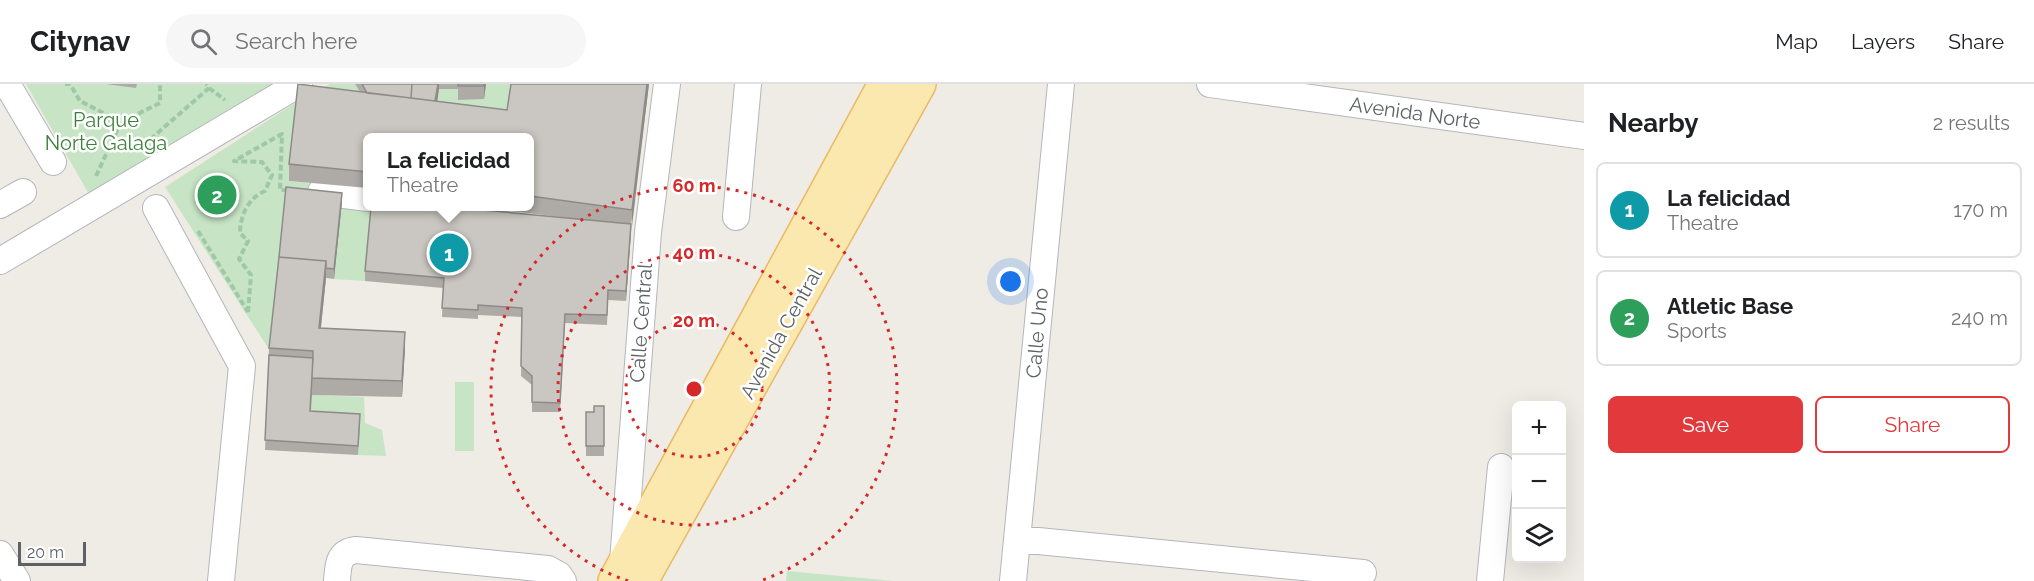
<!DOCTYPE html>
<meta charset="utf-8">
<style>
body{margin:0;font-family:Raleway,sans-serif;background:#f6f6f6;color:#202124}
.controls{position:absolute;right:18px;bottom:18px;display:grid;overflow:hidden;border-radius:9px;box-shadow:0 6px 24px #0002}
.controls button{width:54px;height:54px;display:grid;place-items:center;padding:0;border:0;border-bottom:2px solid #e0e0e0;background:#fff;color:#202124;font:30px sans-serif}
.scale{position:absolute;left:18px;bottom:15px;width:68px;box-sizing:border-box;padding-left:6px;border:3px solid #5d6265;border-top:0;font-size:16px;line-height:21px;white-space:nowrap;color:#5d6265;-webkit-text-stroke:4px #fff;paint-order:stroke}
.you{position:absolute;left:1011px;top:198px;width:21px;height:21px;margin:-15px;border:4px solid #fff;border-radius:50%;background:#1a73e8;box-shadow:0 0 0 9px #1a73e833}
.badge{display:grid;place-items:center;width:39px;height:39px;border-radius:50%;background:#e1393c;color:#fff;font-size:20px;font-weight:700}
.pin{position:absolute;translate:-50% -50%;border:3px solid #fff;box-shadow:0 2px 6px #0006}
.popup{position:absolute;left:363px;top:49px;width:171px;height:78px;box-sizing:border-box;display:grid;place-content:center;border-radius:9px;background:#fff;filter:drop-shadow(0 2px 4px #0005);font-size:20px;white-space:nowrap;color:#757577}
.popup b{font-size:22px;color:#202124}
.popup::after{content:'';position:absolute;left:50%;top:100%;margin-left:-12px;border:12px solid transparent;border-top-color:#fff}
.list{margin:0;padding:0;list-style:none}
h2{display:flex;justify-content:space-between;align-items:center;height:78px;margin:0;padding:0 24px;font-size:26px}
h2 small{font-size:20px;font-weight:400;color:#757577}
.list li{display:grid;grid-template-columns:39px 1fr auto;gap:18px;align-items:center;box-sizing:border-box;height:96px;margin:0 12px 12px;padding:0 12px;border:2px solid #e0e0e0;border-radius:9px}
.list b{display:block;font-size:22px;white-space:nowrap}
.list p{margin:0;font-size:20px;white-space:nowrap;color:#757577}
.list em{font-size:20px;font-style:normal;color:#757577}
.actions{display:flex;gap:12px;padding:18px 24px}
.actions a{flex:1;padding:14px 0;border:2px solid #e1393c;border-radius:9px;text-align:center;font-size:21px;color:#e1393c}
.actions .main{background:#e1393c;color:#fff}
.icon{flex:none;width:33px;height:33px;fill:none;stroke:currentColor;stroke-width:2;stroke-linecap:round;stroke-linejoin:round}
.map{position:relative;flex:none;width:1584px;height:497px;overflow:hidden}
header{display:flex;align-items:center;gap:36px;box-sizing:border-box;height:84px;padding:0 30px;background:#fff;border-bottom:2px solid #e0e0e0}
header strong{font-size:28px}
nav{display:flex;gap:33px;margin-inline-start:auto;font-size:21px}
.search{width:420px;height:54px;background:#f6f6f6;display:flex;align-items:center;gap:15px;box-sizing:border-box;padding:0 21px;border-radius:33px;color:#757577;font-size:22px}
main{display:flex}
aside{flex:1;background:#fff}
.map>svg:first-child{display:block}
.green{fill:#c7e5c4}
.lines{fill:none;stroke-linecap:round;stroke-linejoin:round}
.minor-casing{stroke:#b3b6ba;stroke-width:28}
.major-casing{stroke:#ebb863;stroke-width:36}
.path{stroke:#9ec8a6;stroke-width:4;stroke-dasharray:6 3;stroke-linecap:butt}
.minor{stroke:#fff;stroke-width:26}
.major{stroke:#fbe8ae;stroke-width:33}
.wall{fill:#aeaba7}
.shaded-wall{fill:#8d8b88}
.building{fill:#cac7c2;stroke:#8d8b88;stroke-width:1.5}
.ring{fill:none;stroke:#d62828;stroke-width:3;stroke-dasharray:3 6}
.labels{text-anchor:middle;stroke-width:5;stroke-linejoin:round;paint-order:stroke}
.street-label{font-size:20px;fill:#5d6265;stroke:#fff}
.park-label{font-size:20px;fill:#3c8139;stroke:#fff}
.centre{fill:#d62828;stroke:#fff;stroke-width:3}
.ring-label{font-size:18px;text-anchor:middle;font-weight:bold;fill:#d62828;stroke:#fff;stroke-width:5;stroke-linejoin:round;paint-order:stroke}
</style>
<header>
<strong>Citynav</strong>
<div class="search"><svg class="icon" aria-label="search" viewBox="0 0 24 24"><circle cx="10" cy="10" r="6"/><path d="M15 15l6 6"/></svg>Search here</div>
<nav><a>Map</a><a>Layers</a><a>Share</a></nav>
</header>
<main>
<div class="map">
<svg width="1584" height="497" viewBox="0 0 1584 497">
<rect width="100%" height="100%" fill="#efece6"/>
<!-- green -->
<path class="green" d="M26,0H274L90,112Z
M330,0H355L372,25L289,97L326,101L368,122L477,123L632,142L631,149L372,125L365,197L334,195L342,118L270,267L165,103L298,17Z
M486,0H513L507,42L435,33L439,5H459Z
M455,298H474V367H455Z
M312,311L364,313L365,339L382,346L386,372L358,371L359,340L310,337Z
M787,487L894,497H786Z"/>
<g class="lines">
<!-- minor casing -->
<g class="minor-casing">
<path id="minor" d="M7,0L53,78
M1210,0L1584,52
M321,108L368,114
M0,121L23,108
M156,124L242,282L221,497
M736,133L748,0
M0,177L299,0
M1018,455L1363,489
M0,470L17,497
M623,478L648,148L667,0
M337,497C338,482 338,468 356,466L548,485L559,491L563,497
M1013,497L1061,0
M1490,497L1501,383"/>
</g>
<!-- major casing -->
<g class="major-casing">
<path id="major" d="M615,497L885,0
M641,497L919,0"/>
</g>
<!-- path -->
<path class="path" d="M65,0H70L80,17L121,38L160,19V0
M209,4L225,16
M137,67L209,4L206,0
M96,92L121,38
M198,147L248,228
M248,228L251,191L239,175L248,157L240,149C240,132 248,114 265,107L272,91L262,78L234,77L282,50L280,106H289"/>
<!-- minor -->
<use href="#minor" class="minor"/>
<!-- major -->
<use href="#major" class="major"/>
</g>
<!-- wall -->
<path class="wall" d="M106,0H137L136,4Z
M355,0H486L484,15L458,16V5H439L437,17L507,26L511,0H649L631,142L626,217L608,216L607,241L565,239L560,328H532V301L521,292L522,233L478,231V235L442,233L443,204L365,197V187L560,133L480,123H530V54H368V104L289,97V80L360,8Z
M342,118L334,195L326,194L321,244L405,264L402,313L312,311V310L311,327L360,340L358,371L265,366L269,264Z
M604,322V372H586V328H594Z"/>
<!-- shaded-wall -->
<path class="shaded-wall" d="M438,0H439V5L435,33V19Z
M484,0H486L484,15Z
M647,0H649L632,142V126Z
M342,109V118L334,195V185Z
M631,140V149L626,217V207Z
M326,177V194L319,260V244Z
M405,248V264L402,313V297Z"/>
<!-- building -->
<path class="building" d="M298,0L507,26L511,0H647L632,126L530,112V54H368V88L289,80Z
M362,0H412L411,14L367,9Z
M412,0H438L435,17L411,14Z
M458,0H484V2H458Z
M286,103L342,109L334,185L326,184V177L279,173Z
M371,123H451L631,140L626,207L608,206L607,231L565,230L560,319L532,318V292L521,282L522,224L478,221V226L442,224L444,194L365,187Z
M279,173L326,177L319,244L405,248L402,297L312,294L313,267L269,264Z
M269,271L313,274L310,327L360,330L358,362L265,356Z
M594,322H604V362H586V328H594Z"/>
<!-- distance rings -->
<g class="ring">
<circle cx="694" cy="305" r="68"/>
<circle cx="694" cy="305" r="136"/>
<path d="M628 497A203 203 0 1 1 760 497"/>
</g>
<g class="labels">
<!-- street labels -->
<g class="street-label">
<text transform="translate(1415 29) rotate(8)" y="7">Avenida Norte</text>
<text transform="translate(641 239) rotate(-86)" y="7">Calle Central</text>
<text transform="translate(781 249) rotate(-61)" y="7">Avenida Central</text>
<text transform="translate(1037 249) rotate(-85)" y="7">Calle Uno</text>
</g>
<!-- park labels -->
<g class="park-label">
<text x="106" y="43">Parque<tspan x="106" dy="23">Norte Galaga</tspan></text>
</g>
</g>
<circle cx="694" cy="305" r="9" class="centre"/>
<g class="ring-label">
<text x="694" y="108">60 m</text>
<text x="694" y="175">40 m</text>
<text x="694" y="243">20 m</text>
</g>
</svg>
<div class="controls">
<button>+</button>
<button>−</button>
<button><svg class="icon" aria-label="layers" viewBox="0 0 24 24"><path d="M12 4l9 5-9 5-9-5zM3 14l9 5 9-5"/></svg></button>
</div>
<div class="scale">20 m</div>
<div class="you"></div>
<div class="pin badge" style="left:449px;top:169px;background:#0f9aa8">1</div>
<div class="popup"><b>La felicidad</b>Theatre</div>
<div class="pin badge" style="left:217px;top:111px;background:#2e9e5b">2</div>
</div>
<aside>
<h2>Nearby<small>2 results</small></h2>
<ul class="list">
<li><span class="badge" style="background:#0f9aa8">1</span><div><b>La felicidad</b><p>Theatre</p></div><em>170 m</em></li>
<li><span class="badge" style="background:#2e9e5b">2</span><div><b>Atletic Base</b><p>Sports</p></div><em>240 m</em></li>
</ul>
<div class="actions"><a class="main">Save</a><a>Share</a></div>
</aside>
</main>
